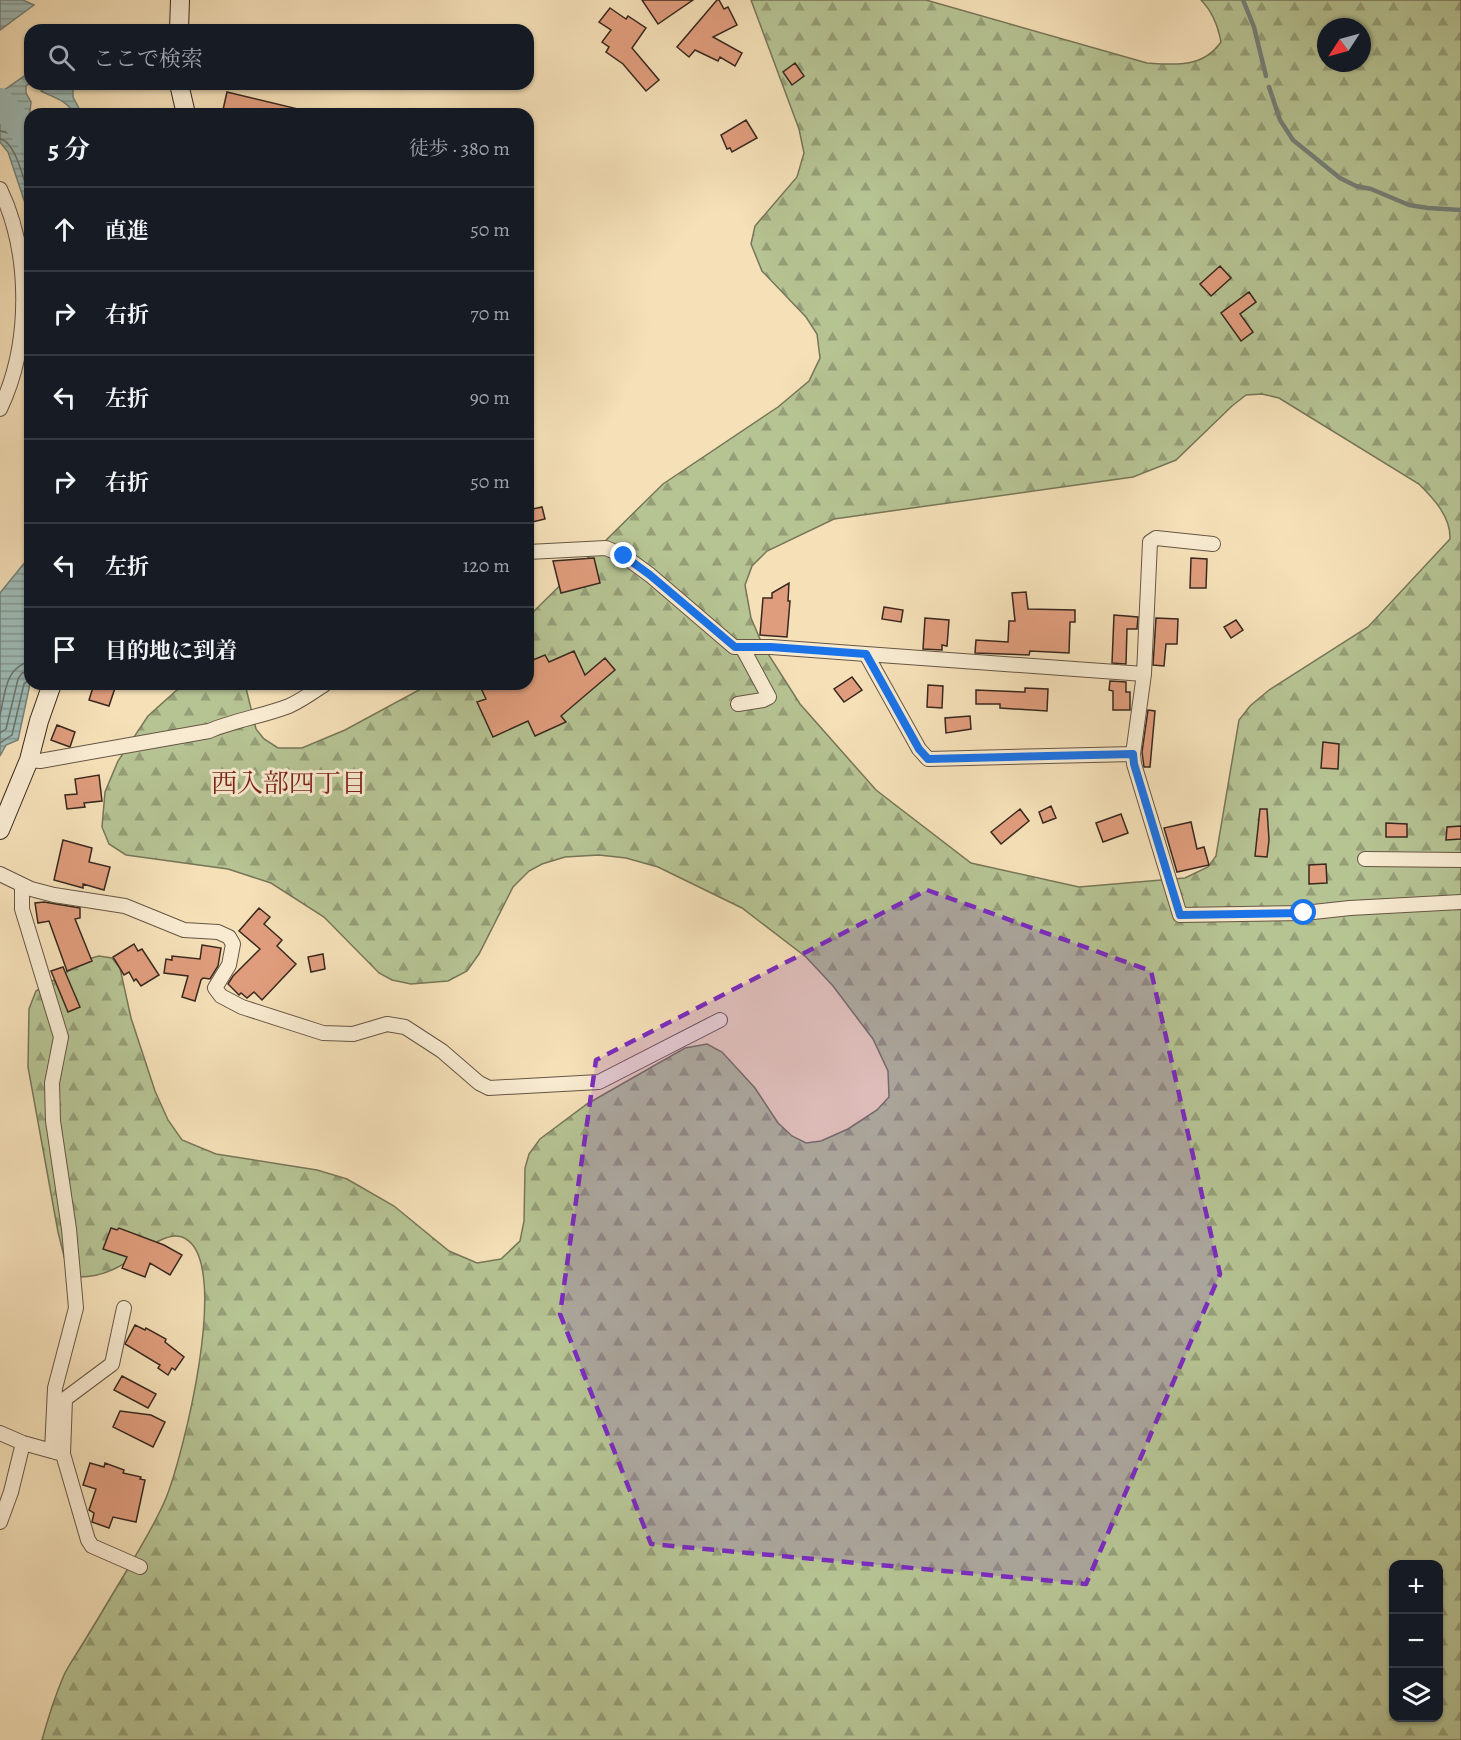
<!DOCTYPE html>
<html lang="ja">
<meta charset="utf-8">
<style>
body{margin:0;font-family:Alegreya,"Noto Serif JP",serif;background:#242831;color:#f1f3f6}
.controls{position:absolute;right:18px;bottom:18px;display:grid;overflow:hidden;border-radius:12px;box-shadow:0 2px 4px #0004}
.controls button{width:54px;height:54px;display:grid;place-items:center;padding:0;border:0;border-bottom:2px solid #363941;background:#171b24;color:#f1f3f6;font:30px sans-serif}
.compass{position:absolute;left:1317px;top:18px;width:54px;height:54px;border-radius:50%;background:#171b24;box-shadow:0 2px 4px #0004;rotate:234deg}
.stop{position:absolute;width:18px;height:18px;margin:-14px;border:4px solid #1a73e8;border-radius:50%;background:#fff}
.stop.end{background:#1a73e8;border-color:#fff;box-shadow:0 2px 6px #0008}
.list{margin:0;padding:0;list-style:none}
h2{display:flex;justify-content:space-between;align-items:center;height:78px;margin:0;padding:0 24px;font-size:26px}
h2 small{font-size:20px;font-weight:400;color:#9ea1a6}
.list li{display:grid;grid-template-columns:39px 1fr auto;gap:18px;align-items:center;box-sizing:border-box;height:84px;padding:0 24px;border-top:2px solid #363941}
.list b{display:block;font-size:22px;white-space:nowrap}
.list em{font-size:20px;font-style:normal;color:#9ea1a6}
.icon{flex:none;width:33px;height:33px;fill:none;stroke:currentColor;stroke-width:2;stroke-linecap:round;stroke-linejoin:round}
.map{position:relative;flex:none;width:1461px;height:1740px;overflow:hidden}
.search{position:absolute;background:#171b24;box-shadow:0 2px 4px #0004;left:24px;top:24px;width:510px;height:66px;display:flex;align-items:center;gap:15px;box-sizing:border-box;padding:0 21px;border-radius:18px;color:#9ea1a6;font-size:22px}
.panel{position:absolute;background:#171b24;box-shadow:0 2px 4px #0004;left:24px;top:108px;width:510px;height:582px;border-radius:18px}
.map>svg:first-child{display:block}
.forest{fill:url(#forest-firs);stroke:#777658;stroke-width:1.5;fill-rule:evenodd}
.water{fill:url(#water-rules);stroke:#758079;stroke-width:1.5}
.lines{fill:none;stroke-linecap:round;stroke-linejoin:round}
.shore{stroke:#6b726a;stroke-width:1.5}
.stream{stroke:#758079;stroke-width:4.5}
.river{stroke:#9ebbb6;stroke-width:28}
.building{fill:#e09d7d;stroke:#38281e;stroke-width:1.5}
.street-casing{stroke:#675644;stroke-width:16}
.secondary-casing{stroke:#38281e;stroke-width:20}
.street{stroke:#f8ebd1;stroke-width:14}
.secondary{stroke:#f8ebd1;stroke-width:18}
.route{stroke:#1a73e8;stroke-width:8}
.marked{fill:#7b2cbf;fill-opacity:0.2;stroke:#7b2cbf;stroke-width:4.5;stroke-dasharray:12 8;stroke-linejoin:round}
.labels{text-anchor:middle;stroke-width:6;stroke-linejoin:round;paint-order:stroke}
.neighbourhood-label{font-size:26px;fill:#7a1f14;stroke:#f8ebd1}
</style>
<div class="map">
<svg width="1461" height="1740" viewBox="0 0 1461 1740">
<defs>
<pattern id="forest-firs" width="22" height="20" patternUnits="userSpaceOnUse" patternTransform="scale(1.5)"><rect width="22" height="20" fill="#b6c393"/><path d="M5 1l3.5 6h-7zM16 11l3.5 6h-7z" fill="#959e77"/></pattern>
<pattern id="water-rules" width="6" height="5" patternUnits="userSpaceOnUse" patternTransform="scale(1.5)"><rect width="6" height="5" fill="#9ebbb6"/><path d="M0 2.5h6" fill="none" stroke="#829893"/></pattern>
</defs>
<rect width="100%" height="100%" fill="#f5e0b8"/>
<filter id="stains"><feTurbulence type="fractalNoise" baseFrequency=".00333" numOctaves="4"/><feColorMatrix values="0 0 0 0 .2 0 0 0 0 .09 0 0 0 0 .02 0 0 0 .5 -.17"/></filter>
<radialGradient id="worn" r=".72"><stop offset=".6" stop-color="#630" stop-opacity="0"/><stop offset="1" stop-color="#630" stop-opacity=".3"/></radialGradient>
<!-- forest -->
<path class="forest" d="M751,0H926L1147,63C1175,65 1203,68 1221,42C1218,26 1213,12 1201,0H1461V1740H42C48,1718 55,1696 64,1675C70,1663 78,1652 85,1640C101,1614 116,1588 132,1562C144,1541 157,1520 166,1498C183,1456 231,1266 186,1239C167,1226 135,1259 118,1267C105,1274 94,1277 79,1277L66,1264L58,1232L28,1067L29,1009L36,991L88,959L99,956L112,958L120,968L131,1018L155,1091L168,1120L182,1140L216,1154L317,1170L347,1179L394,1206L449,1251L477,1263L501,1259L520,1241L524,1221L525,1168L529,1154L540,1139L587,1104L685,1048L707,1044L722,1052L755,1088L778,1123L792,1136L806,1143L821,1141L848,1129L877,1110L889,1097L888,1071L873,1039L833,986L806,957L742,908L658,867L626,858L599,855L565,857L542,864L529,871L513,887L479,954L467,971L448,981L411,984L392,980L379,973L324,917L271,883L228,869L126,855L109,844L102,827L105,792L118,761L148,716L177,690L190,684H245L256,729L264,739L278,748H302L345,730L430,684H528V617L663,484L778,407L809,381L820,358L817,334L806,317L762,271L751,244L755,226L797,177L804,153L799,129ZM1326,27H1362V63H1326ZM1262,394L1279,398L1419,484C1434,499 1451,517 1450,539L1368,627L1269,690L1250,706L1239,720L1216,856L1208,867L1185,878L1079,887L971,863L876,790L800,704L763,646L751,618L745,585L752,566L767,551L834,519L1133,477L1176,460L1232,406L1246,395ZM1394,1564H1438V1718H1394Z"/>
<!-- water -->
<path class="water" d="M0,0H23L34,5L0,30Z
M30,72V83L26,86V93L31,102L27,140L30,145V218L8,152L0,142V93Z
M51,84H70L73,89V97L82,114H74C67,100 54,98 41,91Z
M30,554V684L18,740L6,745L0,756V593L26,561Z"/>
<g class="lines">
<!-- shore -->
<path class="shore" d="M0,105L15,102L21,124L13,134L0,131
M0,139C16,141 25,185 30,199
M0,715C5,695 5,666 30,662
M0,733L6,729L18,679L22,673L30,671
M0,743L12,735L24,684L30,678"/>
<!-- stream -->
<path class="stream" d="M1243,0L1254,27L1266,76
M1269,87L1280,120L1293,140L1340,178L1356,186L1371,189L1409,205L1428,208L1461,210"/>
<!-- river -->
<path class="river" d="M0,102L30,138"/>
</g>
<!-- building -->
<path class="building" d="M642,0H693L658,24Z
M717,0H719L724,9L728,7L737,25L713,37L742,53L735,66L720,57L718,61L695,50L689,57L677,47Z
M610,8L626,19L628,16L646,28L632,48L659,80L646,91L623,64L606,52L609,47L602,42L611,30L599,22Z
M795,63L804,76L792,85L783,72Z
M227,92L298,109V114H222Z
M746,120L757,138L732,152L730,148L727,149L721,135Z
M1220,266L1231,278L1211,296L1200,284Z
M1249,292L1256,302L1240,314L1253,332L1241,341L1221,313Z
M542,507L545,519L528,523V510Z
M594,558L600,583L561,593L553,561Z
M1191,558L1207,559L1206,588H1190Z
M789,583L788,601H790L787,637L760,635L763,598H772V593Z
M1026,592L1028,609L1075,610V622H1070L1069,653L1030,651L1029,655L975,653L976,640L1008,642L1009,621H1015L1012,593Z
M884,607L903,610L901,622L882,619Z
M1114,615L1138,617L1137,629H1127L1126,664L1112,663Z
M925,618L949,620L947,646L942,645V650L923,649Z
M1156,618L1178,619L1177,644H1166L1164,666L1153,665Z
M1236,620L1243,630L1231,638L1224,627Z
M574,651L585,675L605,658L615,670L561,716L566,722L535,736L528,721L493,737L477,702L486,699L479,684H528V662L545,655L549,662Z
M852,677L862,690L844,702L834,689Z
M1110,681L1126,682V692H1130V710H1113V691L1109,690Z
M94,684L115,688L109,706L89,700Z
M928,685L943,686L942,708L927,707Z
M1025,688L1048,689L1047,711L1000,708V704H976V690L1025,692Z
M1148,710L1155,711L1150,767H1144L1142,752Z
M970,716L971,729L946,733L945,718Z
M57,725L75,732L70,747L51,740Z
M1323,742L1339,744L1338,769L1321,768Z
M99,775L102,801L84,803L85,807L67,809L65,795L77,794L75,779Z
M1051,806L1056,818L1043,823L1039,812Z
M1020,809L1029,821L1001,844L991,832Z
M1260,809H1267L1269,840L1267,857L1255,856Z
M1121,814L1128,833L1103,842L1096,823Z
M1191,822L1197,849L1204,847L1209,865L1177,872L1164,828Z
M1386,823L1407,824V837H1386Z
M1461,826V839L1446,840L1447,827Z
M63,840L92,848L89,862L110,867L104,890L83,884V888L54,880Z
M1326,864L1327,883L1309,884V865Z
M44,902L80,908V918L75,919L92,961L67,971L49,921L38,923L35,903Z
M259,908L270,917L264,924L282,940L277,946L296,964L262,1000L254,992L247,998L241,993L239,995L228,984L233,976L260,949L239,931Z
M134,944L138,951L142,949L159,975L141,986L136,979L134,981L129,972L124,975L113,957Z
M202,945L221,948L218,966L210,979L203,978L201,980L195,1001L182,997L188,976L164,973L166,959L172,960V956L200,959Z
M323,954L325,969L311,972L308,957Z
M63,967L80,1007L68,1012L51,971Z
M111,1228L117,1230L119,1228L164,1245L182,1255L170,1275L150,1263L145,1277L122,1268L127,1257L103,1249Z
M135,1325L145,1330L146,1328L166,1339L165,1342L184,1357L175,1370L172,1368L168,1375L158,1368L160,1365L125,1344Z
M122,1376L156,1394L148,1408L114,1390Z
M120,1411L151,1415L165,1422L153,1447L113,1427Z
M90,1463L104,1467L105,1463L124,1470L123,1473L141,1477L140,1479L145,1480L136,1522L113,1517L109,1528L92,1522L94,1513L89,1510L96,1489L83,1485Z"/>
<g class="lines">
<!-- street casing -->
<g class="street-casing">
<path id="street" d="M0,189C31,254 31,344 0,409
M528,552L606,548L624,556L650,575L734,647H771L866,654L919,749L928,759L1133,754L1134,764L1180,915L1304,913L1350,908L1461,902
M866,654L1144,674L1150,542L1156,538L1213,544
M738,704L763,700L769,697L742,647
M1133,754L1144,674
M29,760L40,761L209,731C235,720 263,716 289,706C302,700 313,692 325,684
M1365,859L1461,860
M0,874L31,889L54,895L125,906L184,930L218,932L229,937L233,944L229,965L215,988L221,996L242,1007L323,1033L353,1034L387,1024L405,1027L442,1051L479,1083L489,1088L599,1082L720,1020
M0,1433L23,1443L52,1451L55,1388L76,1308L69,1229L53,1121L52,1083L61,1037L22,909V885
M55,1452L63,1454L88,1540L92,1546L140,1567
M63,1454L65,1399L112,1364L124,1308
M0,1522L11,1492L23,1443"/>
</g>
<!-- secondary casing -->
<g class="secondary-casing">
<path id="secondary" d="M179,30L180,0
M179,84L186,114
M0,830L29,760L39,721L52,684"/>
</g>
<!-- street -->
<use href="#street" class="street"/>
<!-- secondary -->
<use href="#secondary" class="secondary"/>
</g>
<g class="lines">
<!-- route -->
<path class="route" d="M624,556L650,575L735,647H771L866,654L919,749L928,759L1133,754L1134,764L1180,915L1304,913"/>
</g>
<!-- marked area -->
<path class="marked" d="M927,890L1151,971L1220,1274L1086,1584L651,1544L560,1314L596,1060Z"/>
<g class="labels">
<!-- neighbourhood labels -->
<g class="neighbourhood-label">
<text x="289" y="792">西入部四丁目</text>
</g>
</g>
<rect width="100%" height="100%" filter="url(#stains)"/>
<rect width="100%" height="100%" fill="url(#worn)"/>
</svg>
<div class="controls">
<button>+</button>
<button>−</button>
<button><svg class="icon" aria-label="layers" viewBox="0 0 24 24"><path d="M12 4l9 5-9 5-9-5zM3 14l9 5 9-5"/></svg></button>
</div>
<svg class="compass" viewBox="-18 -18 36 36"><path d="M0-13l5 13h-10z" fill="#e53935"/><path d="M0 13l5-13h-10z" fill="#9ea1a6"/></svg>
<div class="stop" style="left:1304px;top:913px"></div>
<div class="stop end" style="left:624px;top:556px"></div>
<div class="search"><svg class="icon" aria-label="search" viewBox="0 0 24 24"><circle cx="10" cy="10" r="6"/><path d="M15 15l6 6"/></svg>ここで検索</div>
<section class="panel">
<h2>5 分<small>徒歩 · 380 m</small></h2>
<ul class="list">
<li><svg class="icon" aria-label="ahead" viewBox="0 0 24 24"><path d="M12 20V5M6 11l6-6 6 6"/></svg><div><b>直進</b></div><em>50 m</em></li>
<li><svg class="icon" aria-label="right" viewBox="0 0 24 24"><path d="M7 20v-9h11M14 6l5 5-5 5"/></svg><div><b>右折</b></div><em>70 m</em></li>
<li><svg class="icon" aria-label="left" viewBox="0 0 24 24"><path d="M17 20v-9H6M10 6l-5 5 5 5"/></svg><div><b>左折</b></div><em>90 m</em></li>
<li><svg class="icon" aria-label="right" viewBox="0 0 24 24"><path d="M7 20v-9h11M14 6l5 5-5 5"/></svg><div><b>右折</b></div><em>50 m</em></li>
<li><svg class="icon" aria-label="left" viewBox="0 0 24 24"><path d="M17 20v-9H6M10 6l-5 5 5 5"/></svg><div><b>左折</b></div><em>120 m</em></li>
<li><svg class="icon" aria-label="arrive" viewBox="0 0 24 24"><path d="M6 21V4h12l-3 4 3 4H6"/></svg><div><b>目的地に到着</b></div></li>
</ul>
</section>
</div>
